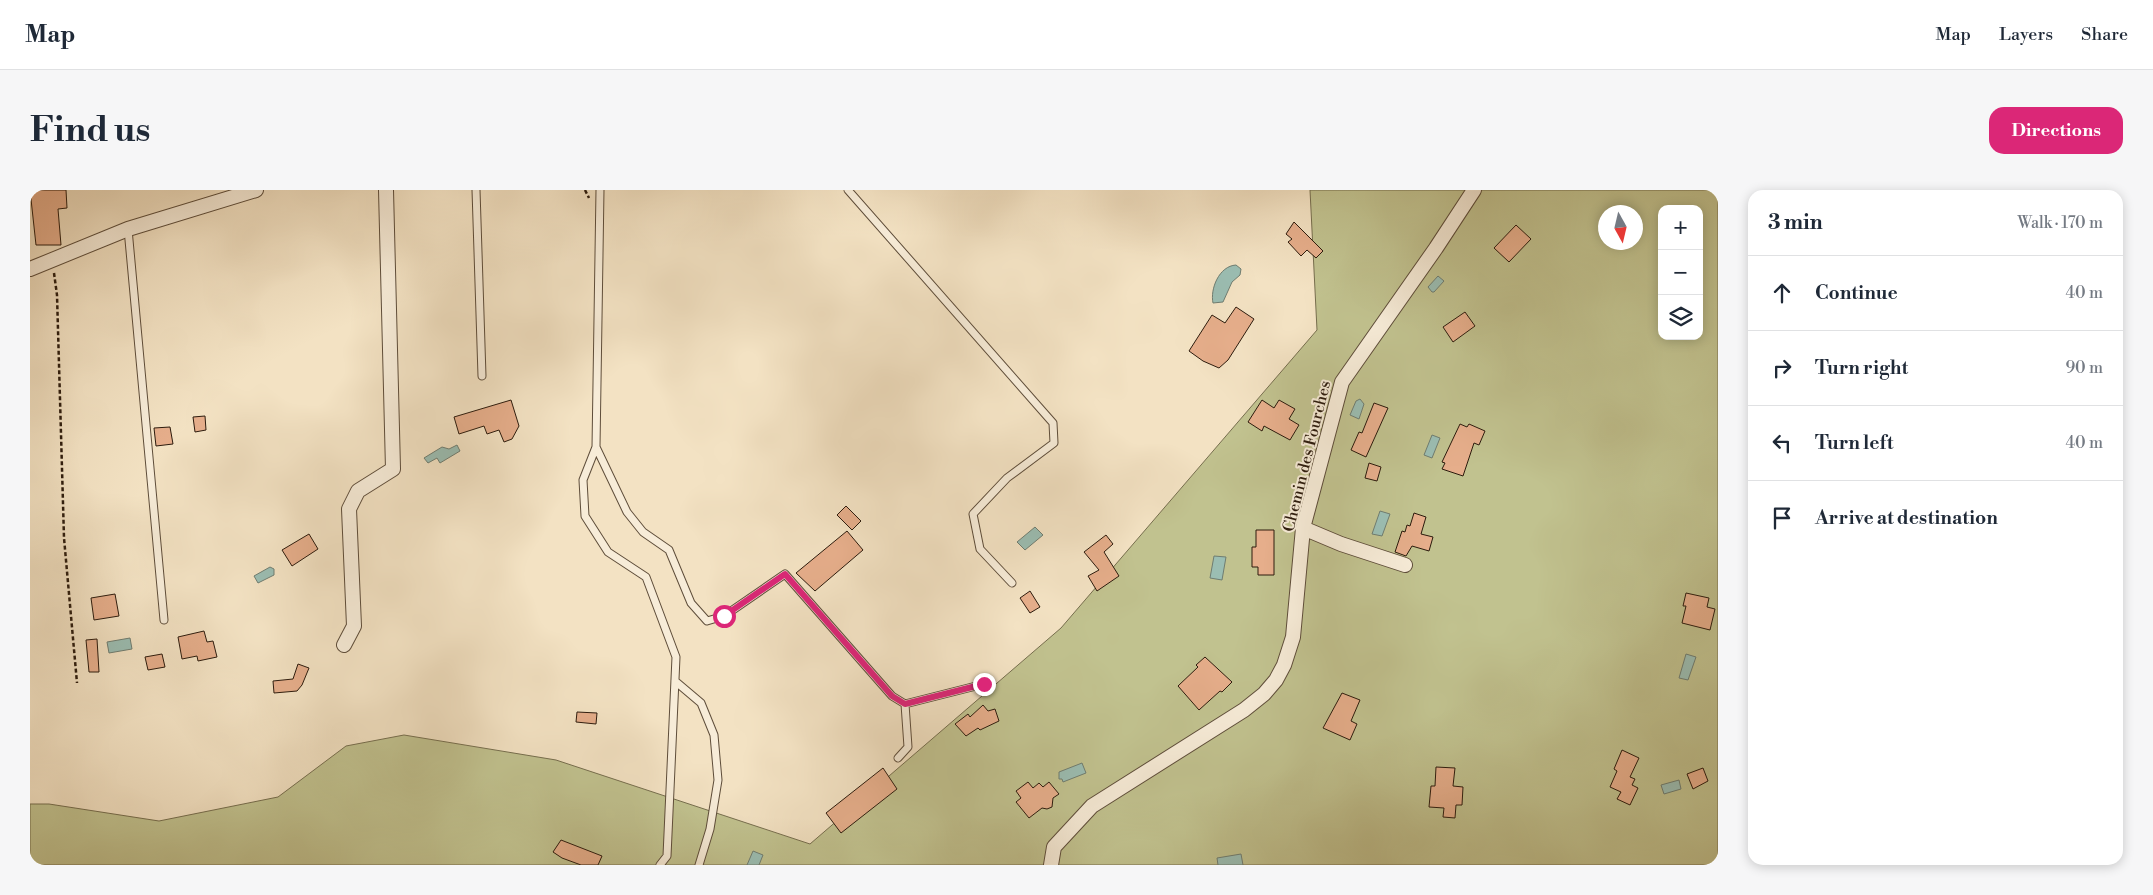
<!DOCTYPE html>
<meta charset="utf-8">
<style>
body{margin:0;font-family:"Libre Bodoni",serif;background:#f6f6f7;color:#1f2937}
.controls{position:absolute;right:15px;top:15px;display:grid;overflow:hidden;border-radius:10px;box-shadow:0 2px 12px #0003}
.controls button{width:45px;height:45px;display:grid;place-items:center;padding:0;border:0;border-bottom:1px solid #e0e1e3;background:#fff;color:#1f2937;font:25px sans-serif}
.compass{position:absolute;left:1568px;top:15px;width:45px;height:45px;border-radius:50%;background:#fff;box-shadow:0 2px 12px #0003;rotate:172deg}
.stop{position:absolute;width:15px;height:15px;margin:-11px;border:4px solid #db2777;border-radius:50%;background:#fff}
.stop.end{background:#db2777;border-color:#fff;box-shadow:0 1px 5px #0008}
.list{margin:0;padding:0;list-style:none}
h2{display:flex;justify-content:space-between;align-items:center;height:65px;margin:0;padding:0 20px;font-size:21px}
h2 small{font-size:16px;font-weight:400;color:#747a83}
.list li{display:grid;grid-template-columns:32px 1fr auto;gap:15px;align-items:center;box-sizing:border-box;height:75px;padding:0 20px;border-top:1px solid #e0e1e3}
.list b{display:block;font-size:19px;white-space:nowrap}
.list em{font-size:16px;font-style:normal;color:#747a83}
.icon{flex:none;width:28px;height:28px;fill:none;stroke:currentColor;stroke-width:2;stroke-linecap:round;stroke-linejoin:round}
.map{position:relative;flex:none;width:1688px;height:675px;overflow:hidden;border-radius:15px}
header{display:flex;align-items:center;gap:30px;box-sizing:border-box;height:70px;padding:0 25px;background:#fff;border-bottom:1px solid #e0e1e3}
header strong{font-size:24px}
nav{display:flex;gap:28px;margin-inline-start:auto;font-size:18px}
.intro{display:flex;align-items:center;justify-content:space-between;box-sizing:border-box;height:120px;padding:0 30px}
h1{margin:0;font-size:35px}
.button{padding:12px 22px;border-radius:15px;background:#db2777;color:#fff;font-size:18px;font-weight:700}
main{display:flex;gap:30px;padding:0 30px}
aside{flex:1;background:#fff;border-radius:15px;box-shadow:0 2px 12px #0003}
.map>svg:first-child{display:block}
.green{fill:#c1c28f;stroke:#766e4e;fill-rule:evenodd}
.water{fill:#9bbeb3;stroke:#6f7d71}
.building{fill:#e6ae8b;stroke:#2c1b0d}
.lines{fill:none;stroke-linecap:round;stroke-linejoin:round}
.lane-casing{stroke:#5e4d3a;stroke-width:9}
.street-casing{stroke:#5e4d3a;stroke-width:16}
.path{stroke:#2c1b0d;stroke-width:2.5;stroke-dasharray:4 2.5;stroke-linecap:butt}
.lane{stroke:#f7ecd8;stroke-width:7}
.street{stroke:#f7ecd8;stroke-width:14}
.route{stroke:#db2777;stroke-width:6}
.labels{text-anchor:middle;stroke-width:4;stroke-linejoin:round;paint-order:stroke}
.street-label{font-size:16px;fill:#2c1b0d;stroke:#f7ecd8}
</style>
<header>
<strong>Map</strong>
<nav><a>Map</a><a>Layers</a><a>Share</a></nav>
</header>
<div class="intro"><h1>Find us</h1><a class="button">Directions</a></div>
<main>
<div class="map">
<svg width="1688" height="675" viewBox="0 0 1688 675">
<rect width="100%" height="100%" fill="#f3e2c3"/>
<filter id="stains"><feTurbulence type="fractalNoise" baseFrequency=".004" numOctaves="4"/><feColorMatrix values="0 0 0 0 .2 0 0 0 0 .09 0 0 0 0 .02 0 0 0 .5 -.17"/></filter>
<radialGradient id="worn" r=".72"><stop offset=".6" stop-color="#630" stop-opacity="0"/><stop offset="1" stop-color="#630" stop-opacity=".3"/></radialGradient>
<!-- green -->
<path class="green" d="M1280,0H1688V675H0V614H19L129,631L248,607L316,556L374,545L526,570L780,654L1031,438L1287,140ZM1632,19H1669V146H1632ZM1576,22H1606V52H1576Z"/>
<!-- water -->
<path class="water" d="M1206,75L1211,79L1210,85L1202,92L1193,112L1183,113C1180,99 1189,76 1206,75Z
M1408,86L1414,91L1404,102H1402L1398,97Z
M1330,209L1334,214L1329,229L1320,225L1326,211Z
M1402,245L1410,248L1402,268L1394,265Z
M427,255L430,261L410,273L407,268L398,273L394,268L412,257L419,259Z
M1350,321L1360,324L1352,346L1342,344Z
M1005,337L1013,345L995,360L987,352Z
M1184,366L1196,367L1192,390L1180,388Z
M240,377L244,379V385L228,393L224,386Z
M100,448L102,459L79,463L77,452Z
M1656,464L1666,467L1658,490L1649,488Z
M1052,573L1056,583L1033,592L1032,589H1029V582Z
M1649,590L1651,599L1634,604L1631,595Z
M723,661L733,665L729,675H717Z
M1211,664L1213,675H1188L1187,668Z"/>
<!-- building -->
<path class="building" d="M0,0H36L37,18L28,19L31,55H6Z
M1264,32L1293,61L1286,68L1277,60L1271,66L1258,52L1262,49L1256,44Z
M1486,35L1501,49L1479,72L1464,58Z
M1206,117L1224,129L1198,170L1189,178L1173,171L1159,161L1182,125L1195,133Z
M1435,122L1445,136L1423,152L1413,137Z
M481,210L489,236L482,249L474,252L469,240L457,244L454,236L429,244L424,227Z
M1232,210L1244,218L1249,210L1265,219L1259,229L1269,235L1260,250L1234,236L1232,241L1218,232Z
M1344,213L1358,218L1336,267L1321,260L1329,242L1332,243Z
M175,226L176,240L165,242L163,227Z
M1430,234L1437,237L1439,234L1455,241L1449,255L1444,253L1433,286L1412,279L1415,273L1412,272Z
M140,237L143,254L126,256L124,238Z
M1339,273L1351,277L1347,291L1335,288Z
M816,316L831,331L822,340L807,325Z
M1384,323L1396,327L1391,344L1403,347L1399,361L1382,356L1376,366L1365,362L1372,341L1375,342L1377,335L1380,336Z
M1226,340H1244V385H1228V377H1222V357H1226Z
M817,341L833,360L785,401L766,383Z
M279,344L288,359L262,376L252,360Z
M1076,345L1083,354L1074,362L1089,386L1067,401L1058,386L1069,380L1054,362Z
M1000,401L1010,417L1000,423L990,408Z
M1656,403L1679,408L1677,417L1685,419L1680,440L1652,433L1656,416H1653Z
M85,404L89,426L64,430L61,408Z
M174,441L177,452L183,451L187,467L168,471L167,466L152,469L148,447Z
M67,449L69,482H59L56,450Z
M132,464L135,477L118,480L115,467Z
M1175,467L1202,492L1192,502L1190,501L1169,520L1148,496L1168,477L1166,475Z
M268,474L279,478L272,495L267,501L244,503L243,491L263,489Z
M1312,503L1330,510L1321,531L1327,534L1320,550L1293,538Z
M953,515L958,521L965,519L969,531L950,540L948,538L936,546L925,534L938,524L940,527Z
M547,522L567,523L566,534L546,532Z
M1592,560L1609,568L1600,587L1605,589L1602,595L1608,598L1600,615L1587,609L1591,602L1580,597L1587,581L1584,579Z
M1406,577L1425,578L1423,596L1433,597L1432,615H1426L1425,628L1413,627L1414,618L1399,617L1401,596H1405Z
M853,578L867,599L811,643L796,623Z
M1673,578L1678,591L1663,599L1657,584Z
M998,592L1003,598L1009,593L1013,597L1019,592L1029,604L1023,608L1022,617L1017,619L1012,618L999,628L986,612L991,608L986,601Z
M531,650L572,666L568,675H551L532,668L523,662Z"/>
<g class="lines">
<!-- lane casing -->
<g class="lane-casing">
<path id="lane" d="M446,0L452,186
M570,0L566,257L553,290L555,326L578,362L616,387L646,467L637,666L630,675
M818,0L1023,233L1024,253L977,288L943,324L950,359L982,393
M98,39L134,430
M566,257L597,322L613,342L639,360L661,413L677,431L694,426L755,384L862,506L875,514L954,494
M645,491L671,513L684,545L688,590L680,639L669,675
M868,568L878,557L875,514"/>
</g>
<!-- street casing -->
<g class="street-casing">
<path id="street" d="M0,79L98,39L226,0
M1273,338L1311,354L1375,375
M314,455L324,436L319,319L328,301L363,279L356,0
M1021,675L1024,657L1062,616L1214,520L1234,504L1246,490L1254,475L1263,447L1273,338L1312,192L1406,58L1444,0"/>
</g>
<!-- path -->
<path class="path" d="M555,0L559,8
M24,83L27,105L34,348L47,493"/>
<!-- lane -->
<use href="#lane" class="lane"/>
<!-- street -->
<use href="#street" class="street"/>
</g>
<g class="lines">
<!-- route -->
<path class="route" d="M694,426L755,384L862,506L875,514L954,494"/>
</g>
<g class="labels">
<!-- street labels -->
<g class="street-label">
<text transform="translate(1276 266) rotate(-76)" y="6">Chemin des Fourches</text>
</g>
</g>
<rect width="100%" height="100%" filter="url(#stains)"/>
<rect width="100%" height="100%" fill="url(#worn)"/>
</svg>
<div class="controls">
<button>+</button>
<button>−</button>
<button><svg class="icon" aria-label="layers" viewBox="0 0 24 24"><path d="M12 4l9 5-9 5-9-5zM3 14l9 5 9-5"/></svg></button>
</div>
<svg class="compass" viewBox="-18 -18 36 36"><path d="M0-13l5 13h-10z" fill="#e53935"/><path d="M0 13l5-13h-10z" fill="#747a83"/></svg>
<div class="stop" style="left:694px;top:426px"></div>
<div class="stop end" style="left:954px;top:494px"></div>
</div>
<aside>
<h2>3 min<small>Walk · 170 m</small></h2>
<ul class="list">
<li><svg class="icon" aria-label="ahead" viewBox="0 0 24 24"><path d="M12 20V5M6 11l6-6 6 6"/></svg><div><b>Continue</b></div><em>40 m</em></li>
<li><svg class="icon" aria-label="right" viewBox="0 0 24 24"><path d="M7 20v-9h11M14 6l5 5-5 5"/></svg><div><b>Turn right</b></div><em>90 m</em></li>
<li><svg class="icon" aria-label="left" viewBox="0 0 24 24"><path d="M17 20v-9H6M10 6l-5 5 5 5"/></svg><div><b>Turn left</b></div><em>40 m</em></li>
<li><svg class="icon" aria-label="arrive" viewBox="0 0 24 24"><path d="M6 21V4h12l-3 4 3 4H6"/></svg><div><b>Arrive at destination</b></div></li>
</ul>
</aside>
</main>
